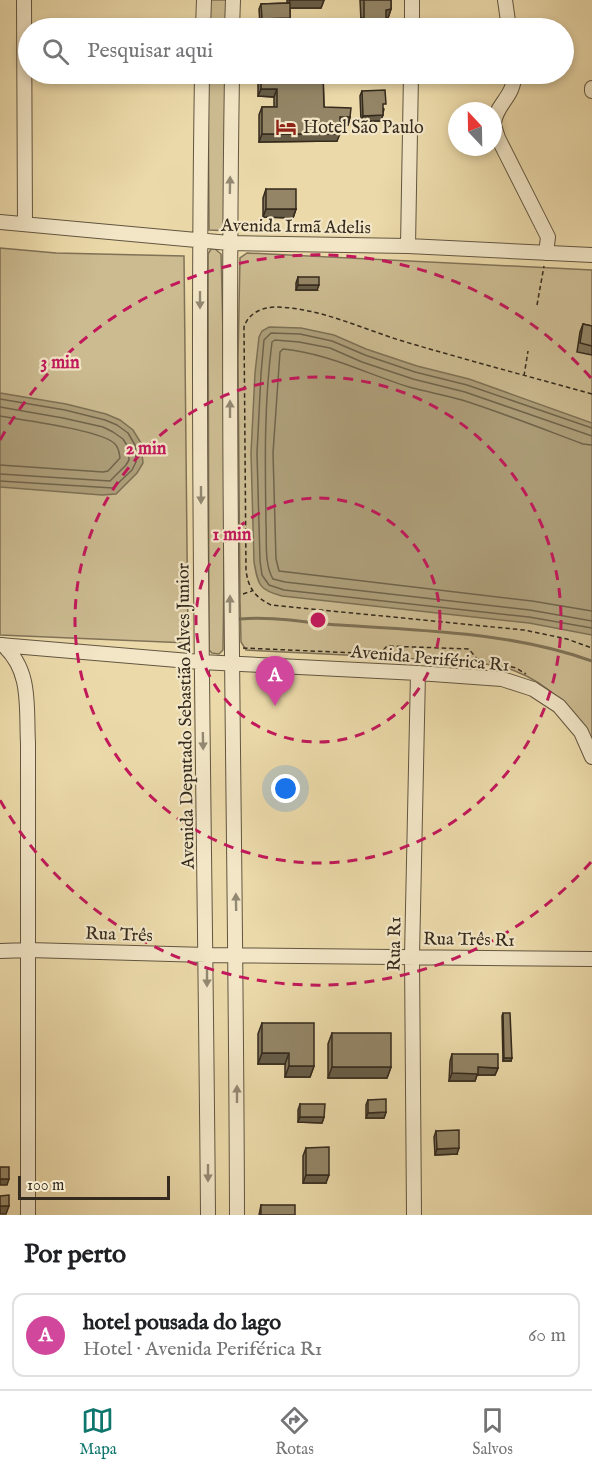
<!DOCTYPE html>
<html lang="pt">
<meta charset="utf-8">
<style>
body{margin:0;font-family:"IM FELL English",serif;background:#f2f2f2;color:#202124}
.compass{position:absolute;left:448px;top:102px;width:54px;height:54px;border-radius:50%;background:#fff;box-shadow:0 3px 9px #0003;rotate:338deg}
.scale{position:absolute;left:18px;bottom:15px;width:152px;box-sizing:border-box;padding-left:6px;border:3px solid #342a1d;border-top:0;font-size:16px;line-height:21px;white-space:nowrap;color:#342a1d;-webkit-text-stroke:4px #f2e6c7;paint-order:stroke}
.you{position:absolute;left:286px;top:789px;width:21px;height:21px;margin:-15px;border:4px solid #fff;border-radius:50%;background:#1a73e8;box-shadow:0 0 0 9px #1a73e833}
.badge{display:grid;place-items:center;width:39px;height:39px;border-radius:50%;background:#0f766e;color:#fff;font-size:20px;font-weight:700}
.pin{position:absolute;translate:-50% -50px;filter:drop-shadow(0 2px 3px #0008)}
.pin::after{content:'';position:absolute;top:32px;width:21px;height:18px;background:inherit;clip-path:polygon(0 0,100% 0,50% 100%)}
.list{margin:0;padding:0;list-style:none}
h2{display:flex;justify-content:space-between;align-items:center;height:78px;margin:0;padding:0 24px;font-size:26px}
h2 small{font-size:20px;font-weight:400;color:#757577}
.list li{display:grid;grid-template-columns:39px 1fr auto;gap:18px;align-items:center;box-sizing:border-box;height:84px;margin:0 12px 12px;padding:0 12px;border:2px solid #e0e0e0;border-radius:12px}
.list b{display:block;font-size:22px;white-space:nowrap}
.list p{margin:0;font-size:20px;white-space:nowrap;color:#757577}
.list em{font-size:20px;font-style:normal;color:#757577}
.icon{flex:none;width:33px;height:33px;fill:none;stroke:currentColor;stroke-width:2;stroke-linecap:round;stroke-linejoin:round}
.map{position:relative;flex:none;width:592px;height:1215px;overflow:hidden}
.search{position:absolute;background:#fff;box-shadow:0 3px 9px #0003;left:18px;right:18px;top:18px;height:66px;display:flex;align-items:center;gap:15px;box-sizing:border-box;padding:0 21px;border-radius:33px;color:#757577;font-size:22px}
.sheet{height:174px;background:#fff}
nav{display:flex;justify-content:space-around;align-items:center;box-sizing:border-box;height:84px;border-top:2px solid #e0e0e0;background:#fff;font-size:16px;color:#757577}
nav a{display:grid;justify-items:center;gap:3px}
nav .on{color:#0f766e}
.map>svg:first-child{display:block}
.green{fill:#ccbb91;stroke:#807257;stroke-width:1.5}
.water{fill:#ad9e79;stroke:#7d7054;stroke-width:1.5}
.lines{fill:none;stroke-linecap:round;stroke-linejoin:round}
.shore{stroke:#70644b;stroke-width:1.5}
.stream{stroke:#7d7054;stroke-width:3}
.minor-casing{stroke:#625640;stroke-width:16}
.path{stroke:#342a1d;stroke-width:1.5;stroke-dasharray:4.5 3;stroke-linecap:butt}
.minor{stroke:#f2e6c7;stroke-width:14}
.wall{fill:#7e7258;stroke:#342a1d;stroke-width:1.5}
.shaded-wall{fill:#675d47;stroke:#342a1d;stroke-width:1.5}
.building{fill:#938566;stroke:#342a1d;stroke-width:1.5}
.oneway{fill:#938872}
.ring{fill:none;stroke:#c2185b;stroke-width:3;stroke-dasharray:10 8}
.labels{text-anchor:middle;stroke-width:4.5;stroke-linejoin:round;paint-order:stroke}
.poi-label{font-size:18px;fill:#342a1d;stroke:#f2e6c7;text-anchor:start}
.street-label{font-size:18px;fill:#342a1d;stroke:#f2e6c7}
.centre{fill:#c2185b;stroke:#f2e6c7;stroke-width:3}
.ring-label{font-size:18px;text-anchor:middle;font-weight:bold;fill:#c2185b;stroke:#f2e6c7;stroke-width:4.5;stroke-linejoin:round;paint-order:stroke}
</style>
<div class="map">
<svg width="592" height="1215" viewBox="0 0 592 1215">
<rect width="100%" height="100%" fill="#ebd9a9"/>
<filter id="stains"><feTurbulence type="fractalNoise" baseFrequency=".00333" numOctaves="4"/><feColorMatrix values="0 0 0 0 .2 0 0 0 0 .09 0 0 0 0 .02 0 0 0 .5 -.17"/></filter>
<radialGradient id="worn" r=".72"><stop offset=".6" stop-color="#630" stop-opacity="0"/><stop offset="1" stop-color="#630" stop-opacity=".3"/></radialGradient>
<!-- green -->
<path class="green" d="M208,0H232V28H208Z
M208,74H233L232,231L209,230Z
M0,248L56,253L184,256L188,643L0,635Z
M211,249H215L221,254C225,386 225,518 223,650L219,654L212,653L209,650L208,254Z
M247,253L592,270V740C571,709 551,685 515,671C494,662 457,662 433,660C371,656 308,653 246,650L241,642L240,601L238,359L240,258Z"/>
<!-- water -->
<path class="water" d="M269,327L301,328L334,335L366,349L417,366L469,379L592,423V635L529,623L282,596C259,590 258,585 254,562L251,453L255,373L259,337L262,331Z
M0,393L66,404L106,414L120,420L133,430L141,443L143,463L137,473L116,494L102,495L0,487Z"/>
<g class="lines">
<!-- shore -->
<path class="shore" d="M0,399L65,410L105,420L117,425L128,433L135,445L136,462L132,470L113,488L0,481
M0,407L63,418L103,427L113,432L123,439L128,447L129,460L126,465L110,481L0,474
M0,416C22,420 102,430 115,444C119,448 119,452 120,458L108,471L103,472L0,465
M592,428L467,385L415,372L365,355L332,341L300,334L271,333L264,340L261,374L257,453L260,561L262,575L269,585L284,590L529,617L592,628
M592,436L465,392L413,379L362,362L330,348L299,342L275,340L272,342C264,403 265,463 266,524C267,541 264,564 273,579L285,582L530,610L592,621
M592,445L583,444C543,429 503,413 462,400C445,395 427,392 409,387C367,374 327,353 283,349L280,352L273,453L276,559L279,571L532,601L592,611"/>
<!-- stream -->
<path class="stream" d="M240,619C273,616 307,623 340,625C425,631 511,632 592,661"/>
<!-- minor casing -->
<g class="minor-casing">
<path id="minor" d="M24,0L25,224
M505,0L509,28
M203,28L204,0
M232,28L233,0
M412,28V0
M202,74C196,454 205,834 208,1215
M232,74C226,454 236,834 237,1215
M514,74C515,96 496,104 494,123C494,127 497,134 498,138L548,237L546,253
M592,88V91
M0,222L229,243L408,246L592,255
M408,246L411,74
M0,645L201,662L418,673L502,679L533,689L559,706L581,732L592,757
M3,645C32,671 26,707 28,743V1215
M0,951L29,950L206,955L592,959
M414,1215L412,956L418,673"/>
</g>
<!-- path -->
<path class="path" d="M537,305L544,266
M524,376L528,351
M592,394C527,376 463,359 399,340C358,327 319,308 276,307C261,307 248,314 244,327L246,570C248,588 255,597 271,605L524,630L567,639L592,648
M243,594L252,591
M243,648L380,654L387,646L469,649L477,659L516,668L526,674"/>
<!-- minor -->
<use href="#minor" class="minor"/>
</g>
<!-- wall -->
<path class="wall" d="M287,0H324L321,8H290V18L288,24L260,25L259,9L261,4L287,3Z
M360,0H391V9L388,18H386V28H358L361,21Z
M304,74H323L324,107L350,117L348,125H340L337,141L259,142V115L262,107H274V97L258,96V84L261,76H304Z
M362,91L384,109L381,121H361L360,96Z
M266,189L296,209L293,218L263,217V198Z
M298,277L317,290H296V283Z
M583,324L592,326V355L577,352L580,332Z
M503,1013L511,1061H503L502,1016Z
M262,1023L314,1066L310,1077H285V1064H258V1034Z
M332,1033L391,1067L387,1078H328V1044Z
M452,1054L498,1068L495,1075H477L475,1081H449L450,1061Z
M368,1100L386,1112L384,1118H366V1105Z
M300,1104L324,1117L322,1123L298,1122V1110Z
M436,1131L457,1154L435,1155L434,1137Z
M306,1148L326,1183H303V1156Z
M261,1205L295,1215H259Z"/>
<!-- shaded-wall -->
<path class="shaded-wall" d="M290,0H324L321,8H287Z
M391,9L388,18H383L386,10Z
M290,18L288,24L260,25L262,19Z
M261,89H277L274,97L258,96Z
M383,115L381,121H361L363,116Z
M340,117H350L348,125H337Z
M262,134H340L337,141L259,142Z
M266,209H296L293,218L263,217Z
M298,285H319L317,290H296Z
M262,1053H289L285,1064H258Z
M504,1058H512L511,1061H503Z
M289,1066H314L310,1077H285Z
M332,1067H391L387,1078H328Z
M478,1067L498,1068L495,1075H477L475,1081H449L452,1073Z
M386,1112L384,1118H366L368,1113Z
M300,1117H324L322,1123L298,1122Z
M459,1148L457,1154L435,1155L437,1149Z
M306,1175H329L326,1183H303Z
M0,1179H9L7,1185H0Z
M0,1206H9L6,1214H0Z"/>
<!-- building -->
<path class="building" d="M364,0H391V9L386,10V28H361V18H364Z
M290,3V18L262,19L261,4Z
M307,74H323L324,107L351,108L350,117H340V134H262V107H277V89H261V76H307Z
M385,90L386,104H383V115L363,116L362,91Z
M266,189H296V209H266Z
M298,277H319V285H298Z
M583,324L592,326V346L580,343Z
M503,1013H510L512,1058H504Z
M262,1023H314V1066H289V1053H262Z
M332,1033H391V1067H332Z
M452,1054H498V1068L478,1067V1074L452,1073Z
M386,1099V1112L368,1113V1100Z
M300,1104H325L324,1117H300Z
M459,1130V1148L437,1149L436,1131Z
M329,1147V1175H306V1148Z
M0,1167H9V1179H0Z
M9,1195V1206H0V1196Z
M261,1205H295V1215H261Z"/>
<!-- one-way arrows -->
<defs><path id="oneway-solid" d="M-6-.8H1V-3.2L6.5 0L1 3.2V.8H-6Z" transform="scale(1.5)"/></defs>
<g class="oneway">
<use href="#oneway-solid" transform="translate(230 185) rotate(-89)"/>
<use href="#oneway-solid" transform="translate(200 300) rotate(90)"/>
<use href="#oneway-solid" transform="translate(230 409) rotate(-90)"/>
<use href="#oneway-solid" transform="translate(201 495) rotate(90)"/>
<use href="#oneway-solid" transform="translate(230 604) rotate(-90)"/>
<use href="#oneway-solid" transform="translate(203 741) rotate(89)"/>
<use href="#oneway-solid" transform="translate(236 902) rotate(-91)"/>
<use href="#oneway-solid" transform="translate(207 978) rotate(90)"/>
<use href="#oneway-solid" transform="translate(237 1094) rotate(-90)"/>
<use href="#oneway-solid" transform="translate(208 1173) rotate(90)"/>
</g>
<!-- distance rings -->
<g class="ring">
<circle cx="318" cy="620" r="122"/>
<circle cx="318" cy="620" r="243"/>
<path d="M591 862A365 365 0 0 1 0 800M0 440A365 365 0 0 1 591 378"/>
</g>
<!-- icons -->
<defs>
<g id="hotel-bare" transform="scale(1.62)"><path d="M-6-4.5h1.5V1H6V5H4.5V3h-9V5H-6ZM-4 0a1.8 1.8 0 1 1 3.6 0ZM.5 0V-2.5h3Q6-2.5 6 0Z" fill="#8f2418" stroke="#f2e6c7" stroke-width="2.5" paint-order="stroke"/></g>
</defs>
<g fill-rule="evenodd">
<use href="#hotel-bare" x="286" y="127"/>
</g>
<g class="labels">
<!-- poi labels -->
<g class="poi-label">
<text x="303" y="133">Hotel São Paulo</text>
</g>
<!-- street labels -->
<g class="street-label">
<text transform="translate(296 226) rotate(1)" y="6">Avenida Irmã Adelis</text>
<text transform="translate(430 658) rotate(5)" y="6">Avenida Periférica R1</text>
<text transform="translate(185 716) rotate(-91)" y="6">Avenida Deputado Sebastião Alves Junior</text>
<text transform="translate(119 934) rotate(2)" y="6">Rua Três</text>
<text transform="translate(469 939) rotate(1)" y="6">Rua Três R1</text>
<text transform="translate(394 944) rotate(-89)" y="6">Rua R1</text>
</g>
</g>
<circle cx="318" cy="620" r="9" class="centre"/>
<g class="ring-label">
<text x="60" y="368">3 min</text>
<text x="146" y="454">2 min</text>
<text x="232" y="540">1 min</text>
</g>
<rect width="100%" height="100%" filter="url(#stains)"/>
<rect width="100%" height="100%" fill="url(#worn)"/>
</svg>
<svg class="compass" viewBox="-18 -18 36 36"><path d="M0-13l5 13h-10z" fill="#e53935"/><path d="M0 13l5-13h-10z" fill="#757577"/></svg>
<div class="scale">100 m</div>
<div class="you"></div>
<div class="pin badge" style="left:275px;top:706px;background:#d1479c">A</div>
<div class="search"><svg class="icon" aria-label="search" viewBox="0 0 24 24"><circle cx="10" cy="10" r="6"/><path d="M15 15l6 6"/></svg>Pesquisar aqui</div>
</div>
<section class="sheet">
<h2>Por perto<small></small></h2>
<ul class="list">
<li><span class="badge" style="background:#d1479c">A</span><div><b>hotel pousada do lago</b><p>Hotel · Avenida Periférica R1</p></div><em>60 m</em></li>
</ul>
</section>
<nav>
<a class="on"><svg class="icon" aria-label="map" viewBox="0 0 24 24"><path d="M3 6l6-2 6 2 6-2v14l-6 2-6-2-6 2zM9 4v14M15 6v14"/></svg>Mapa</a>
<a><svg class="icon" aria-label="directions" viewBox="0 0 24 24"><path d="M12 3l9 9-9 9-9-9zM9 14v-3h6M13 9l2 2-2 2"/></svg>Rotas</a>
<a><svg class="icon" aria-label="saved" viewBox="0 0 24 24"><path d="M7 4h10v16l-5-4-5 4z"/></svg>Salvos</a>
</nav>
